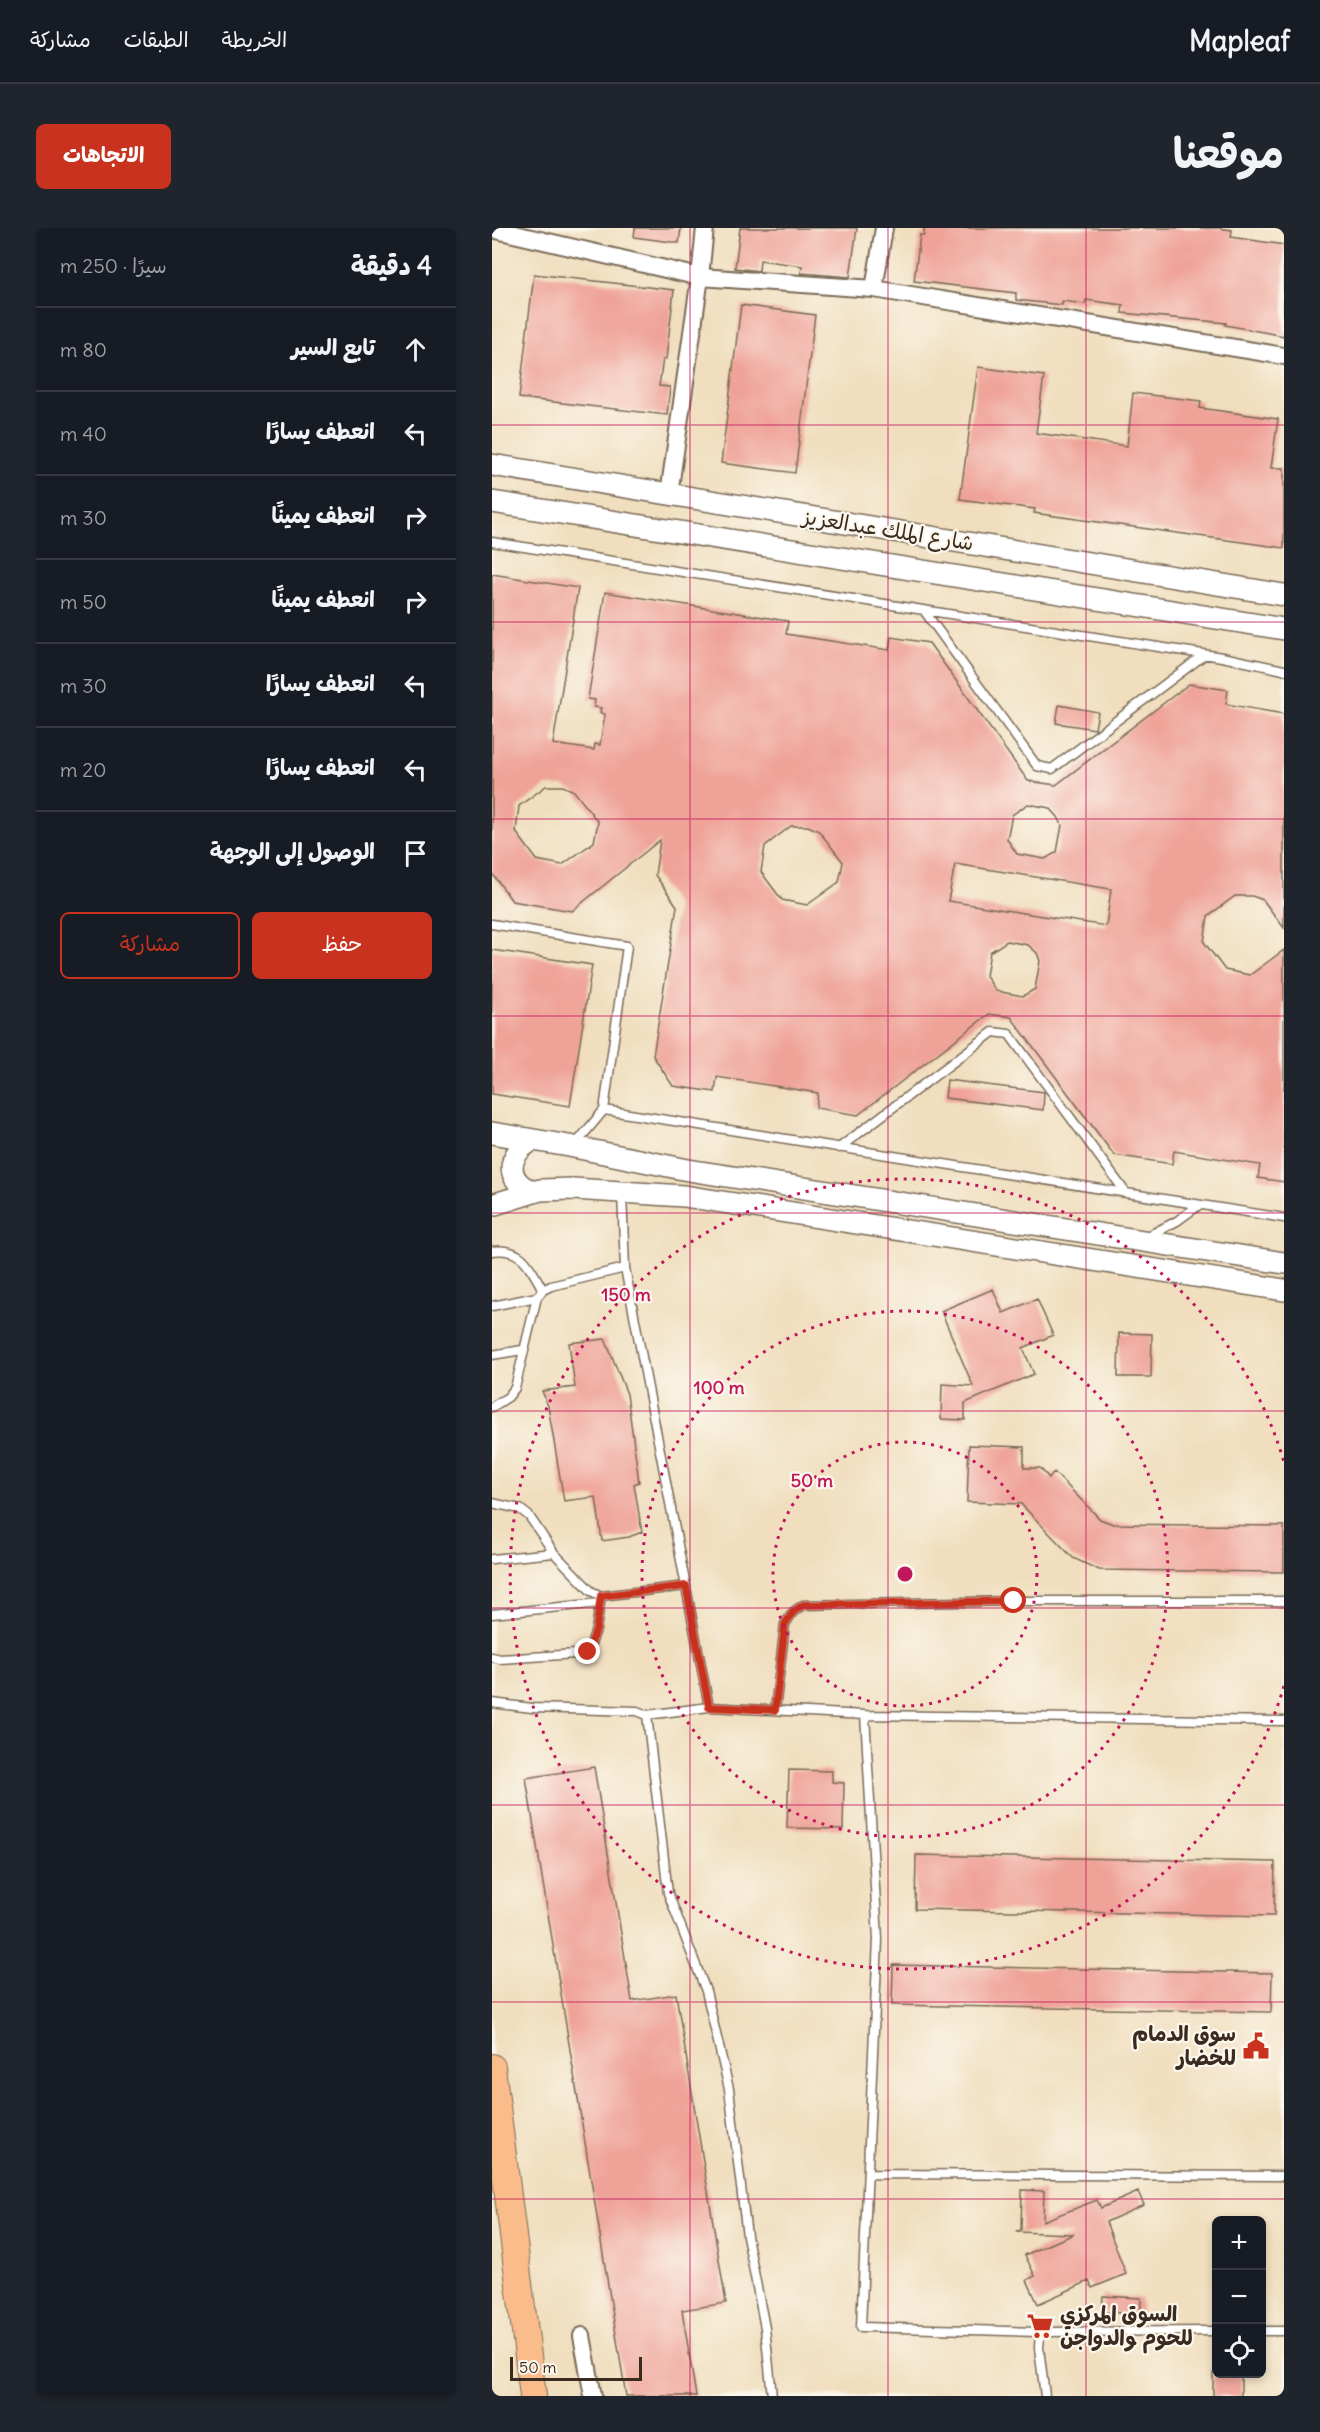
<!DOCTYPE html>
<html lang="ar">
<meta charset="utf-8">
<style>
body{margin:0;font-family:Delius,"Playpen Sans Arabic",sans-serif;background:#20242c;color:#f1f3f6;direction:rtl}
.controls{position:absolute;right:18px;bottom:18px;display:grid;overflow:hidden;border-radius:9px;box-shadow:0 3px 9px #0003}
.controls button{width:54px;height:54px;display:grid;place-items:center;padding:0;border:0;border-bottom:2px solid #363941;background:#171b24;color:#f1f3f6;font:30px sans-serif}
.scale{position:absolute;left:18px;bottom:15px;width:132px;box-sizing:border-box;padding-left:6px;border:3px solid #3b2a1e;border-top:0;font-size:16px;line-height:21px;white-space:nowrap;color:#3b2a1e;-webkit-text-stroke:4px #fbf7ec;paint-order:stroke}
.stop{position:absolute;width:18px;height:18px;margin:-14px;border:4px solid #c8321e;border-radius:50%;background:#fff}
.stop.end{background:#c8321e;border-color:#fff;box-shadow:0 2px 6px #0008}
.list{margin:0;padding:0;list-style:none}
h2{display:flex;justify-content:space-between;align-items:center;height:78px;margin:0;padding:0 24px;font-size:26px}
h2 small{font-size:20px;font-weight:400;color:#9ea1a6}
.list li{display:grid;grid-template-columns:39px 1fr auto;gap:18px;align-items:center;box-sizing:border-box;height:84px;padding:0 24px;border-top:2px solid #363941}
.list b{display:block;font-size:22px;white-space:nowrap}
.list em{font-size:20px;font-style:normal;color:#9ea1a6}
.actions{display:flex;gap:12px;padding:18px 24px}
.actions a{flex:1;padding:14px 0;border:2px solid #c8321e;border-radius:9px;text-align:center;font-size:21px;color:#c8321e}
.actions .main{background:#c8321e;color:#fff}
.icon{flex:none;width:33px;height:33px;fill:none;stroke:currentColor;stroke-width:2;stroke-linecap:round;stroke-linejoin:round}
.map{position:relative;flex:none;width:792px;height:2168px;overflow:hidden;direction:ltr;border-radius:9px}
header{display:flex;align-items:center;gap:36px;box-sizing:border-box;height:84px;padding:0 30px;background:#171b24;border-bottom:2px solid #363941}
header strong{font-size:28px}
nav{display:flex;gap:33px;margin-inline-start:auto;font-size:21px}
.intro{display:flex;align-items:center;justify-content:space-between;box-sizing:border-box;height:144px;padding:0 36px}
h1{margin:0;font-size:42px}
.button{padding:15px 27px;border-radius:9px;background:#c8321e;color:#fff;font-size:21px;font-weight:700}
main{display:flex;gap:36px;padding:0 36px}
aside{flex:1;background:#171b24;border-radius:9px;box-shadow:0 3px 9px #0003}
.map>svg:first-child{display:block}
.building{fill:#efa298;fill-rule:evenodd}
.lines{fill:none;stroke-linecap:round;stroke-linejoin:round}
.service-casing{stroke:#7a6956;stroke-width:11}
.minor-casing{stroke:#7a6956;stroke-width:20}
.tertiary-casing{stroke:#7a6956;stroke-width:24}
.primary-casing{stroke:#7a6956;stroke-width:28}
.service{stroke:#fff;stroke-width:8}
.minor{stroke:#fff;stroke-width:16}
.tertiary{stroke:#fff;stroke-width:21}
.primary{stroke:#f9bc8a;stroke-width:26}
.route{stroke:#c8321e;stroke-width:8}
.grid{fill:none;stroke:#c2185b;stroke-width:1.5;stroke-opacity:0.55}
.ring{fill:none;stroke:#c2185b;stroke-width:3;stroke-dasharray:3 6}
.labels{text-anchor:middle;stroke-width:4.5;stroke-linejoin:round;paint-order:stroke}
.street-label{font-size:21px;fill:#3b2a1e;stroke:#fbf7ec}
.poi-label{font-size:21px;font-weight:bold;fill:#3b2a1e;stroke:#fbf7ec;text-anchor:end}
.centre{fill:#c2185b;stroke:#fbf7ec;stroke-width:3}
.ring-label{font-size:18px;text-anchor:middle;font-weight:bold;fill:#c2185b;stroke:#fbf7ec;stroke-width:4.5;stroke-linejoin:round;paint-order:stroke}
</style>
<header>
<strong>Mapleaf</strong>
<nav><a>الخريطة</a><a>الطبقات</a><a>مشاركة</a></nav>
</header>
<div class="intro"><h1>موقعنا</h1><a class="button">الاتجاهات</a></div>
<main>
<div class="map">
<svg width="792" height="2168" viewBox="0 0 792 2168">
<rect width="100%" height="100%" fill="#fbf7ec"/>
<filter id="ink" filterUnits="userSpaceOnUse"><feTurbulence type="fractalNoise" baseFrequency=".0167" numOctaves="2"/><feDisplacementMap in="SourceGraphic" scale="12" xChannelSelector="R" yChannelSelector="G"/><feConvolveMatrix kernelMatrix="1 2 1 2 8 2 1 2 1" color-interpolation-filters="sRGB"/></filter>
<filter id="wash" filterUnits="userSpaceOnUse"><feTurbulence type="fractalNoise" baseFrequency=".008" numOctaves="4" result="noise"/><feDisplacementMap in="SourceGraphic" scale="24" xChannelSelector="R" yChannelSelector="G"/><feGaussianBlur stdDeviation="1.35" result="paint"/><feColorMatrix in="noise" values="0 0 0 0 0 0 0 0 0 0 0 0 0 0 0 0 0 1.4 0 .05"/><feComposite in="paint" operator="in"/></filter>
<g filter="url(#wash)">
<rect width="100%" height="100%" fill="#f0debe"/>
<g id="blocks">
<!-- building -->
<path class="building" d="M143,0H189L187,15L142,9Z
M248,0H365L358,49L309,45L310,38L268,32L267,43L243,40Z
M432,0H726L740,2L739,9L792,17V108L733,97L734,95L630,85L631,77L594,72L593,76L570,73V77L524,72V65L422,53L428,7H432Z
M42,46L182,62L174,131H171L167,158L178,159L175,187L27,170Z
M249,77L323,87L303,245L229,235Z
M486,139L552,148L544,205L635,218L641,165L709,173L708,180L786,191L779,240H792V320L542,285L543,281L468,271Z
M0,346L86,360L61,516L102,522L103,516L108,517L113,486L108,485L109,480L102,479L103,472L96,471L113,364L296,393L294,406L397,422L399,409L437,415L536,553L564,557L697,456L736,462L734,476L792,486V700L771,672L760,668H743L716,688L712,714L733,742L758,747L792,722V954L766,950L768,937L682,923L680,936L622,927L519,789L497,786L366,887L324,880L326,865L225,849L223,864L181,858L161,828L185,678L163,647L168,612L80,683L20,673L0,645ZM54,558H71L82,563L106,594L102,614L70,637L45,632L24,604L27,578ZM536,576L558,580L566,589L570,597L565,624L553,631L525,626L515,611L520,587ZM299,598H316L327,603L351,634L347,654L315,677L290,672L269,644L273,618ZM463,636L619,661L614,698L456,673ZM515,713L536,717L545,725L548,733L543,761L531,768L504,763L494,748L498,724Z
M567,477L606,484L603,501L564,495Z
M0,722L100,737L78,878L0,866Z
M455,852L552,864L551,882L453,870Z
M501,1061L511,1085L545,1071L561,1107L531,1120L542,1146L473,1175V1192L449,1191L450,1156L481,1158L449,1083Z
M627,1105L660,1106L659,1149H626Z
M113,1111L135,1166L147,1254L142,1256L150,1304L137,1309L110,1313L104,1269L72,1273L56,1178L50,1163L83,1159L77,1115Z
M477,1217L532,1219V1240H548L557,1250L562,1244L608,1291L621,1296L792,1298V1344L607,1342L581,1330L529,1276L475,1274Z
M102,1539L140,1773L184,1766L234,2075L190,2082L204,2168H134L34,1550Z
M297,1542L340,1543V1554L352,1555L351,1601L295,1600Z
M424,1627L783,1634L782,1688L423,1681Z
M401,1737L780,1745L779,1784L400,1777Z
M530,1962L552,1963L551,1993L605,1972L609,1980L646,1964L652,1977L614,1994L634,2046L600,2060L597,2053L546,2076L535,2052L543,2048L533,2027L582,2006L524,2004L529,2002Z
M611,2068L649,2070V2086L610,2084Z
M721,2145H749V2168H721Z"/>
</g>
</g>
<g filter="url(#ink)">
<use href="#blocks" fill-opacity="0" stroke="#7a6956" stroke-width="1.5"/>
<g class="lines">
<!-- service casing -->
<g class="service-casing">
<path id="service" d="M0,314L730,429L792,442
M433,384L545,538L560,541L712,427
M0,696L135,718L112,882L87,912L82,915
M112,882L792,990
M347,920L501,804L517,806L634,965
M130,965L133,1040L217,1479
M654,1009L685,993L707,977
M0,1023C31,1019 38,1039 51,1062
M0,1078L45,1069
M0,1127L30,1122
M0,1179L16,1169L23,1160L45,1069L51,1062L59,1058L133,1040
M0,1275L28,1281L37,1288L62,1325L99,1363L109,1368L194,1358
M0,1331L62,1325
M0,1386L108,1375
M0,1429L8,1431L84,1426L96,1424L104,1402L109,1368
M0,1475L40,1480L145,1483L155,1487L217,1479L373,1487L792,1493
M283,1482L293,1396L301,1384L311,1377L522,1373H792
M155,1487L176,1665L214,1763L237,1861L255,2008L273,2100L280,2168
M373,1487L386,1711L369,2099L548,2104L724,2103
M376,1946L792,1948
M770,2103H792
M548,2104L547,2120L553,2168"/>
</g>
<!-- minor casing -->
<g class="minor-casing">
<path id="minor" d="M0,1L208,49L382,61L792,128
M382,61L392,0
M177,266L208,49L213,0
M90,2108L101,2168"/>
</g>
<!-- tertiary casing -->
<g class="tertiary-casing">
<path id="tertiary" d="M0,237L792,367
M0,274L792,401
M0,905L77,918L196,942L792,1035
M41,912C14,926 12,953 42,964
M0,977L48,962L81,961L192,968L792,1062"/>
</g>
<!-- primary casing -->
<g class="primary-casing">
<path id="primary" d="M0,1839L41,2168"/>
</g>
<!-- service -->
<use href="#service" class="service"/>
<!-- minor -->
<use href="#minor" class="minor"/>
<!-- tertiary -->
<use href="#tertiary" class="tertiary"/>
<!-- primary -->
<use href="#primary" class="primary"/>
</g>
</g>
<g class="lines" filter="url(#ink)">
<!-- route -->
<path class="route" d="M96,1424L104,1402L109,1368L194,1358L217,1479L283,1482L293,1396L301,1384L311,1377L522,1373"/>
</g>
<!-- grid -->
<path class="grid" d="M198,0V2168M396,0V2168M594,0V2168M0,197H792M0,394H792M0,591H792M0,788H792M0,985H792M0,1183H792M0,1380H792M0,1577H792M0,1774H792M0,1971H792"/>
<!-- distance rings -->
<g class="ring">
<circle cx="413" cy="1346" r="132"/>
<circle cx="413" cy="1346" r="263"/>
<path d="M792 1458A395 395 0 1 1 792 1234"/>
</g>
<!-- icons -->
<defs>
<g id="civic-bare" transform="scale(2.07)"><path d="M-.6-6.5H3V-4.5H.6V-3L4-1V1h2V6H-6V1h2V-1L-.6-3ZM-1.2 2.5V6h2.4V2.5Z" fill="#c8321e" stroke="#fbf7ec" stroke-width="2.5" paint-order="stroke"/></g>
<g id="supermarket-bare" transform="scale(2.07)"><path d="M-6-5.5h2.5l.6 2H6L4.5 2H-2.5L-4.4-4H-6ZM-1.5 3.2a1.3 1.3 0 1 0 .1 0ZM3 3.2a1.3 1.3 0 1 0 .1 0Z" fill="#c8321e" stroke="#fbf7ec" stroke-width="2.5" paint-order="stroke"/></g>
</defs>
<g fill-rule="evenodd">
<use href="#civic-bare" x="764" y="1818"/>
<use href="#supermarket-bare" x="548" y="2098"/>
</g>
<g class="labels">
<!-- street labels -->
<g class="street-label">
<text transform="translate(396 302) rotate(9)" y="7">شارع الملك عبدالعزيز</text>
</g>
<!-- poi labels -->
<g class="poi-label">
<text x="744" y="1813">سوق الدمام<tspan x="744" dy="24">للخضار</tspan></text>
<text x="568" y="2093" text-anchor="start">السوق المركزي<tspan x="568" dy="24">للحوم والدواجن</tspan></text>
</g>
</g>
<circle cx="413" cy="1346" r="9" class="centre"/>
<g class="ring-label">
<text x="134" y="1073">150 m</text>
<text x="227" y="1166">100 m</text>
<text x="320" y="1259">50 m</text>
</g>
</svg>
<div class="controls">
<button>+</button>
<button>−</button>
<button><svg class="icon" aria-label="locate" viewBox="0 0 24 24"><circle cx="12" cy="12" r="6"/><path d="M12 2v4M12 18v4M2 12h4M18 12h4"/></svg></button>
</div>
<div class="scale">50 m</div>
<div class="stop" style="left:522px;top:1373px"></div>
<div class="stop end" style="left:96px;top:1424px"></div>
</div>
<aside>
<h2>4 دقيقة<small>سيرًا · 250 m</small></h2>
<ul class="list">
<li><svg class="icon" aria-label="ahead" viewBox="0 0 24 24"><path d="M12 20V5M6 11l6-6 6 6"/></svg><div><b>تابع السير</b></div><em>80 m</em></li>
<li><svg class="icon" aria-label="left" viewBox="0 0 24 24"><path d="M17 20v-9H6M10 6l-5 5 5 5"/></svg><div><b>انعطف يسارًا</b></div><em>40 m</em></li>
<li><svg class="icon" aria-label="right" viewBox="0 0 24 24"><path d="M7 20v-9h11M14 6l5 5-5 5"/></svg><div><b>انعطف يمينًا</b></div><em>30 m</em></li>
<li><svg class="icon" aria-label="right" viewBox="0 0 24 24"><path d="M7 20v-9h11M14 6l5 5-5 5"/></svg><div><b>انعطف يمينًا</b></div><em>50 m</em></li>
<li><svg class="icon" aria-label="left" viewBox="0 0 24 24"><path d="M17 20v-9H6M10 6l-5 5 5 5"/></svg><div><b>انعطف يسارًا</b></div><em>30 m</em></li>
<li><svg class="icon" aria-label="left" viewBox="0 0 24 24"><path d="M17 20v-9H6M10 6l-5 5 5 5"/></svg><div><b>انعطف يسارًا</b></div><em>20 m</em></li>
<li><svg class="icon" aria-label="arrive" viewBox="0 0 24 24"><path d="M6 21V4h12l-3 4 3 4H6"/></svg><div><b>الوصول إلى الوجهة</b></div></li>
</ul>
<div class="actions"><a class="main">حفظ</a><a>مشاركة</a></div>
</aside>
</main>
